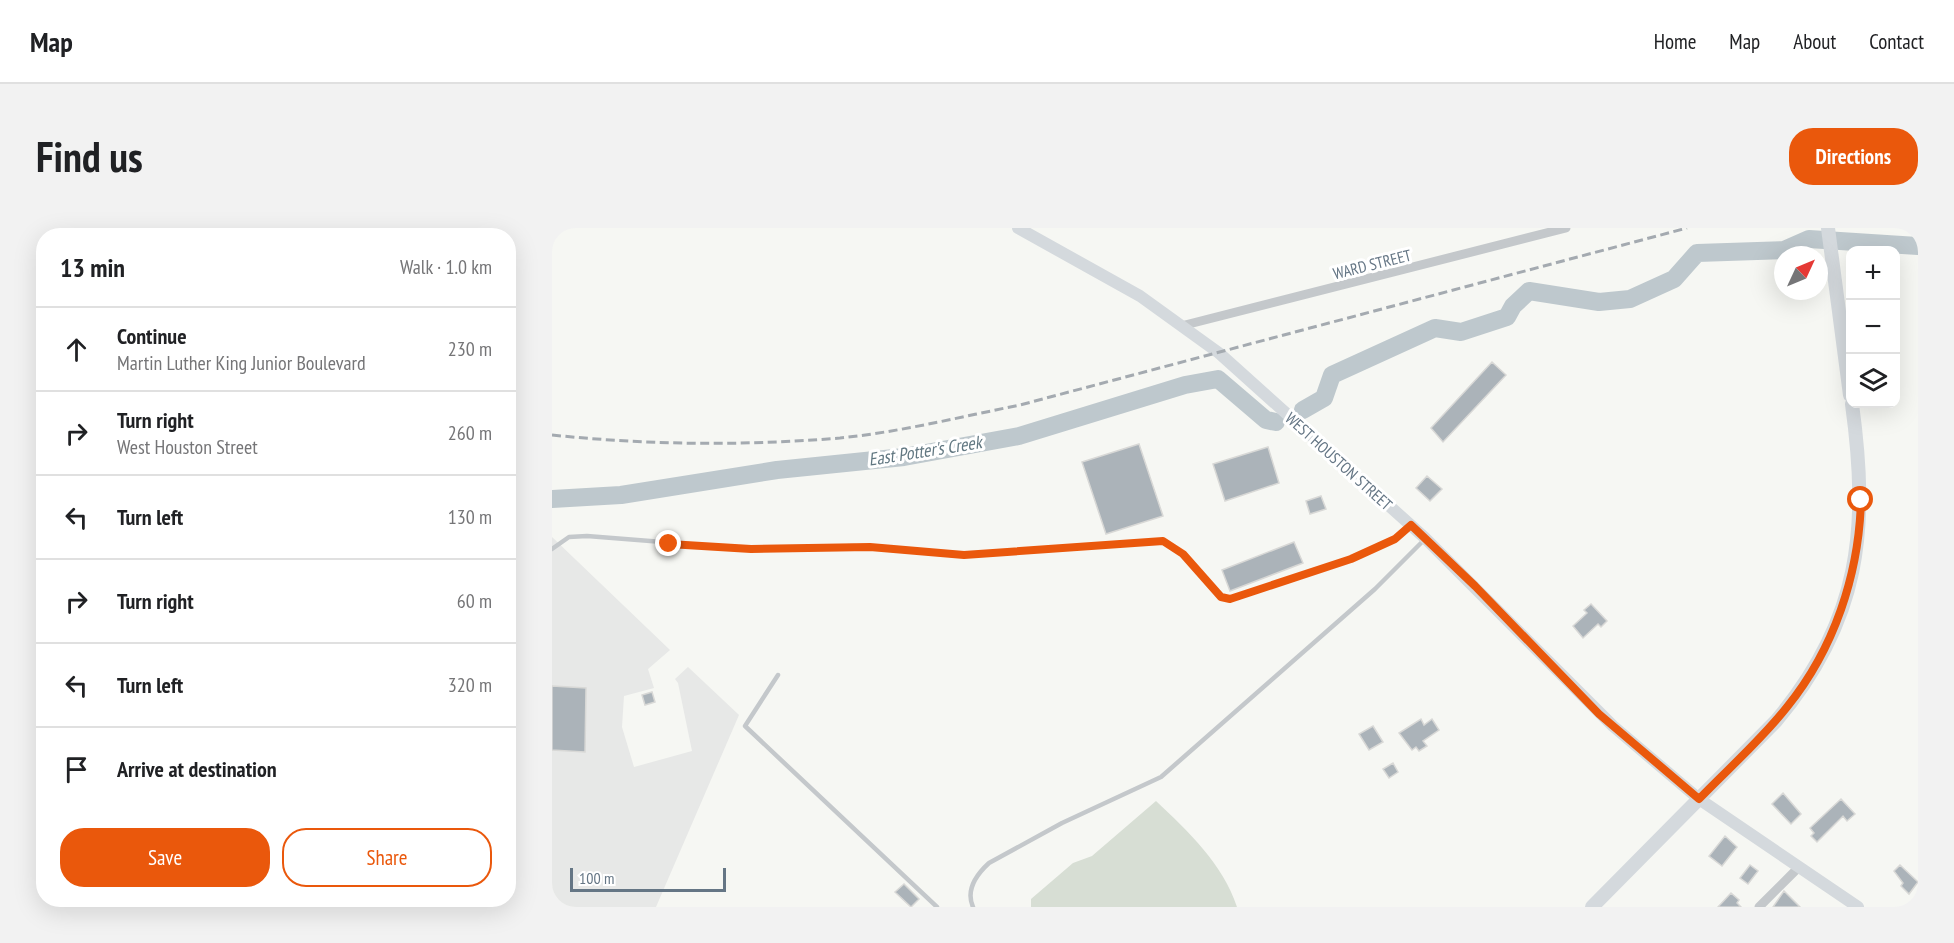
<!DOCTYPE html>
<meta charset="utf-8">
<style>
body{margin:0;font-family:"PT Sans Narrow",sans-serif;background:#f2f2f2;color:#202124}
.controls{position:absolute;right:18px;top:18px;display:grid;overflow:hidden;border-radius:12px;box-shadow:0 6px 24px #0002}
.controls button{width:54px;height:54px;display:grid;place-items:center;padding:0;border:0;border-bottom:2px solid #e0e0e0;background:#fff;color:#202124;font:30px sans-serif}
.compass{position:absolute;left:1222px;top:18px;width:54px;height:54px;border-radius:50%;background:#fff;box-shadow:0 6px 24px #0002;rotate:46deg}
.scale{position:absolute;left:18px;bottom:15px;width:156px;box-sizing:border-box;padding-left:6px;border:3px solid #657685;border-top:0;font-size:16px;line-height:21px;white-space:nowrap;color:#657685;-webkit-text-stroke:4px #fff;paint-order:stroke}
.stop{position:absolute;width:18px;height:18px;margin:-14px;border:4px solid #ea580c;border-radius:50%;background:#fff}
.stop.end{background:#ea580c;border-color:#fff;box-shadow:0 2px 6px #0008}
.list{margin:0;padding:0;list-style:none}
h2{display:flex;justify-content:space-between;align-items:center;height:78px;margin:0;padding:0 24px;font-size:26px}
h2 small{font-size:20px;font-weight:400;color:#757577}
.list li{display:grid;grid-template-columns:39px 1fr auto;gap:18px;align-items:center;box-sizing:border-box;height:84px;padding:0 24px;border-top:2px solid #e0e0e0}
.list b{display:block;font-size:22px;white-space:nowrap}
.list p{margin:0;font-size:20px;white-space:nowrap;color:#757577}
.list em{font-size:20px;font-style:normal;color:#757577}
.actions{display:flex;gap:12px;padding:18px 24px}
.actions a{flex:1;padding:14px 0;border:2px solid #ea580c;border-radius:24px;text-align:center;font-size:21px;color:#ea580c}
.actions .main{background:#ea580c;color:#fff}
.icon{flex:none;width:33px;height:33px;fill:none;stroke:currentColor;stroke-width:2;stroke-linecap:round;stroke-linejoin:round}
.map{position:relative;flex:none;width:1366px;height:679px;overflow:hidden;border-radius:24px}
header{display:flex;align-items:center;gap:36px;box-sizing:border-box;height:84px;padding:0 30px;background:#fff;border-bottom:2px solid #e0e0e0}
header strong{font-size:28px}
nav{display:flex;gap:33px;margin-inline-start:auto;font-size:21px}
.intro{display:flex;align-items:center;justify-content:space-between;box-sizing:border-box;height:144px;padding:0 36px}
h1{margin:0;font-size:42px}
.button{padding:15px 27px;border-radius:24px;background:#ea580c;color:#fff;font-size:21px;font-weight:700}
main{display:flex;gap:36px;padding:0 36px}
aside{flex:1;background:#fff;border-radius:24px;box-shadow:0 6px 24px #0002}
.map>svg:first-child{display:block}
.built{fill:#e7e8e7}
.green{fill:#d7ded4}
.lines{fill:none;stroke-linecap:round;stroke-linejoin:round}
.river{stroke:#bec8cd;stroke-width:18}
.building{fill:#abb3b9;stroke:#d8d8d6;stroke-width:1.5}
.lane{stroke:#c4c8cb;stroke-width:4.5}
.street{stroke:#c4c8cb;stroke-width:9}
.secondary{stroke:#d4d9dd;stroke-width:12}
.primary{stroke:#d4d9dd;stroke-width:14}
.rail{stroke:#a4aab0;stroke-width:3;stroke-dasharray:9 4.5;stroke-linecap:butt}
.route{stroke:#ea580c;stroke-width:8}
.labels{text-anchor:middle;stroke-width:6;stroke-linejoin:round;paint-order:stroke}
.street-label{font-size:16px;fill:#657685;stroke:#fff}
.water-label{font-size:18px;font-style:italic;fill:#617781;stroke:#fff}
</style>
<header>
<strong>Map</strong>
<nav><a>Home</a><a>Map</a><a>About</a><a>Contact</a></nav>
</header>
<div class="intro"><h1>Find us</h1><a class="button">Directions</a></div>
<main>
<aside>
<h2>13 min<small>Walk · 1.0 km</small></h2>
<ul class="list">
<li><svg class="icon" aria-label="ahead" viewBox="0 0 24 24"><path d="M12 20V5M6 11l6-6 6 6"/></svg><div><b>Continue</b><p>Martin Luther King Junior Boulevard</p></div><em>230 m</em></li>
<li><svg class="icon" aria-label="right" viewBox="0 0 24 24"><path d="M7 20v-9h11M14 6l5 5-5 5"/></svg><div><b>Turn right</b><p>West Houston Street</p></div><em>260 m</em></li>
<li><svg class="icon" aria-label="left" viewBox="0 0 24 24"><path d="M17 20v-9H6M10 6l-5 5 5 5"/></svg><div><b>Turn left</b></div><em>130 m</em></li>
<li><svg class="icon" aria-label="right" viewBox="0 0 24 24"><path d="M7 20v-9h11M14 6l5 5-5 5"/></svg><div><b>Turn right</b></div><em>60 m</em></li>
<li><svg class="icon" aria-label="left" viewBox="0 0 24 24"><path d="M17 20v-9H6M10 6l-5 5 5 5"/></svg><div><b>Turn left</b></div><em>320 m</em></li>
<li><svg class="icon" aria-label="arrive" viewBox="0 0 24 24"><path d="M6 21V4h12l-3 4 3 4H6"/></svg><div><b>Arrive at destination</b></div></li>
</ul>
<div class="actions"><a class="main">Save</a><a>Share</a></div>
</aside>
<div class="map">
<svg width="1366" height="679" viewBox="0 0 1366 679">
<rect width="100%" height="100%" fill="#f6f7f3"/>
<!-- built -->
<path class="built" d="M0,309L118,422L96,441L102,460L72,468L70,499L82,539L140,523L126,455L123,451L136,439L187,487L104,679H0Z"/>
<!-- green -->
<path class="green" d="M604,573C636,603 671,636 685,679H479V671L521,635L540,628Z"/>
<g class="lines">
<!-- river -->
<path class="river" d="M751,182L772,170L780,147L883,100L909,104L955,89L961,78L977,63L1047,74L1078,71L1122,51L1145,25L1232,22L1257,11L1366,18
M0,271L69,267L225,242L352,229L467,208L633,157L666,151L714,192L724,194"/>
</g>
<!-- building -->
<path class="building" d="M940,134L954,147L891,214L879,200Z
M587,216L611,288L554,306L530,234Z
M716,219L727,255L673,273L661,236Z
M875,248L890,261L878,273L864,260Z
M769,268L774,281L758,286L754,273Z
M742,314L751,335L678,363L670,342Z
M1039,376L1055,393L1049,399L1046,396L1031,410L1021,398L1035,385L1032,382Z
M0,458L34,460L33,524L0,522Z
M100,464L103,474L93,477L90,467Z
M869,491L872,497L880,491L887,502L871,513L875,518L867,523L864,519L860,522L847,505Z
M821,498L831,514L817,522L807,506Z
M841,535L846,544L837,550L831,541Z
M1231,565L1249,586L1239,596L1220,576Z
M1289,571L1303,586L1295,593L1291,588L1265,614L1259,608L1262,605L1258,600Z
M1173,608L1185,619L1170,638L1157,628Z
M1198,637L1206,643L1196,656L1188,650Z
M1348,637L1366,654L1357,666L1349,658L1351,655L1342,643Z
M352,656L367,671L359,679L343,664Z
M1232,663L1248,679H1221Z
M1179,665L1187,672L1185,675L1189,679H1166Z"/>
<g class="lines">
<!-- lane -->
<path class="lane" d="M0,321L17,309L35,308L199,321L302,318L399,327L611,313L631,326L669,369L678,371L799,331L843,311L858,298
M226,447L193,498L385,679
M421,679C413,661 425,646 437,635L510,595L609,549L823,361L872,312"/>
<!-- street -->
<path class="street" d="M633,97L1014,0
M1207,679L1247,639"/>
<!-- secondary -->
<path class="secondary" d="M466,0L588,68L667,125L873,310L1061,498L1147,571L1306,679"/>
<!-- primary -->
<path class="primary" d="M1276,0L1298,167
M1040,679L1224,493C1309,392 1317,301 1300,176"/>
<!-- rail -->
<path class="rail" d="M0,207C96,217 191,218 288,210C348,204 408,189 468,177L1135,0"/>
</g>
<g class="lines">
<!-- route -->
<path class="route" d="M117,316L199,321L318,319L412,327L611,313L631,326L669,369L678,371L799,331L843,311L859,297L923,358L1047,486L1147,571C1176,541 1209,512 1235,479C1282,421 1307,347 1309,272"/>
</g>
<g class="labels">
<!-- street labels -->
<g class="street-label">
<text transform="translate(820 36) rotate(-14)" y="6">WARD STREET</text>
<text transform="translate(787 233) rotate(42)" y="6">WEST HOUSTON STREET</text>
</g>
<!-- water labels -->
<g class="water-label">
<text transform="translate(373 223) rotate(-9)" y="6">East Potter's Creek</text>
</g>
</g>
</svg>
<div class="controls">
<button>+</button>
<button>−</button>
<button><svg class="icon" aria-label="layers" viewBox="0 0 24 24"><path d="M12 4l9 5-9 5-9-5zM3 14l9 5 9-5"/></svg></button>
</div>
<svg class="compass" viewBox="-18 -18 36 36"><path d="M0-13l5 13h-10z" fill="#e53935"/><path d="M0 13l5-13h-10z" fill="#757577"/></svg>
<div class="scale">100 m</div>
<div class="stop" style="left:1309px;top:272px"></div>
<div class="stop end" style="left:117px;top:316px"></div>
</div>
</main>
